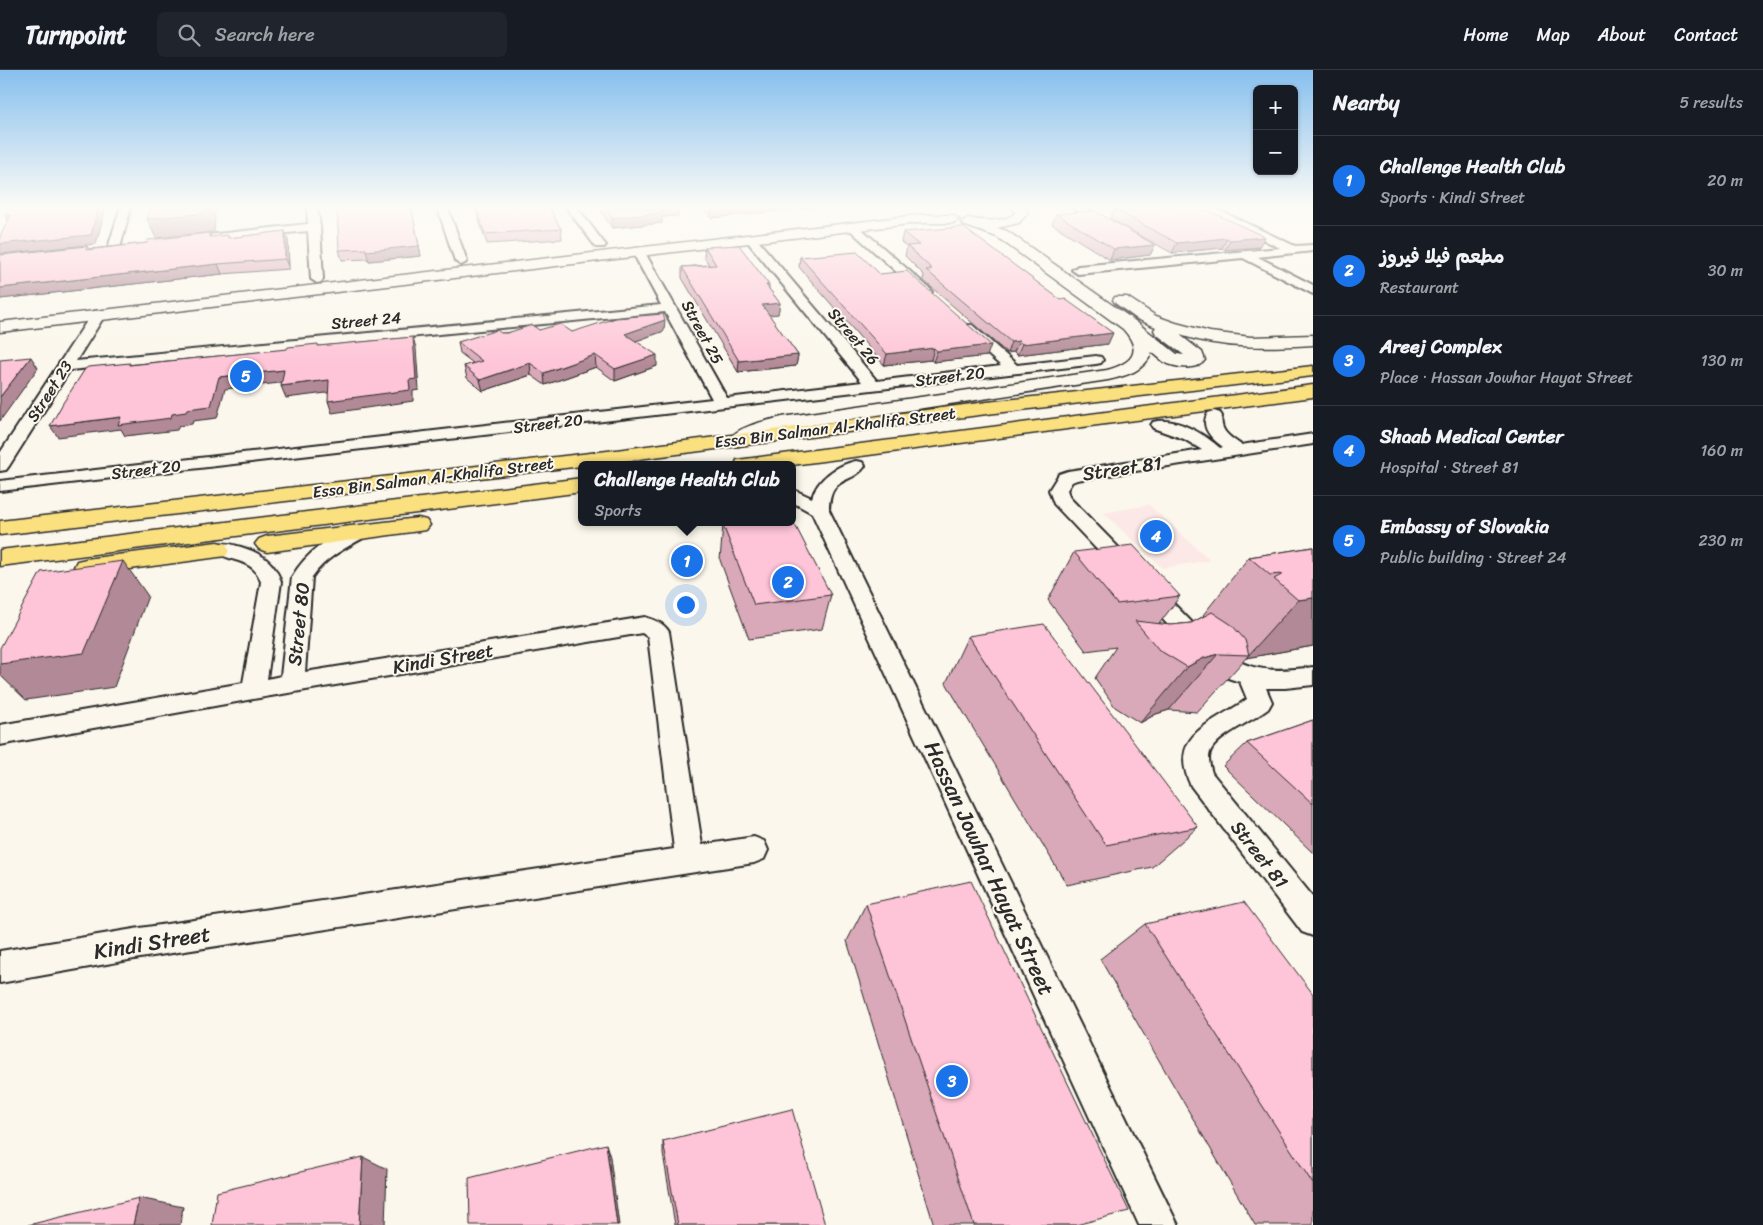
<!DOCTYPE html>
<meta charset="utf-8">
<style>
body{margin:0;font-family:Sriracha,"Playpen Sans Arabic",sans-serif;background:#20242c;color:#f1f3f6}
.controls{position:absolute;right:15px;top:15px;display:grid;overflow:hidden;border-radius:8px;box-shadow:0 1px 4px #0004}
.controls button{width:45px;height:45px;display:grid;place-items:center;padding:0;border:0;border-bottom:1px solid #363941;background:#171b24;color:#f1f3f6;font:25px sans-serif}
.you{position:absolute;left:685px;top:534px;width:18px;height:18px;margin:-12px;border:4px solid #fff;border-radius:50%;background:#1a73e8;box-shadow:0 0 0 8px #1a73e833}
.badge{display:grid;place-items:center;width:32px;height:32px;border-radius:50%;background:#1a73e8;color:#fff;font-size:16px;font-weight:700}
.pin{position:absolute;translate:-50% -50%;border:2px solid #fff;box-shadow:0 1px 5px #0006}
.popup{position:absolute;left:578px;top:391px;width:218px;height:65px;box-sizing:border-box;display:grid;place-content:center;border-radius:8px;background:#171b24;filter:drop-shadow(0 1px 4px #0005);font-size:16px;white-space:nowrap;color:#9ea1a6}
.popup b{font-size:19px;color:#f1f3f6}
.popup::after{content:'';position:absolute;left:50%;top:100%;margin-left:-10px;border:10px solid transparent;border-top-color:#171b24}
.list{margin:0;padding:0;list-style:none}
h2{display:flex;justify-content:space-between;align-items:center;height:65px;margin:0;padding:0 20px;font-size:21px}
h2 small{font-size:16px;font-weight:400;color:#9ea1a6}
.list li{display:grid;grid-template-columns:32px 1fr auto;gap:15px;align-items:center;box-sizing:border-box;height:90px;padding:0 20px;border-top:1px solid #363941}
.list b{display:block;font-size:19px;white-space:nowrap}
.list p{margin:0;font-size:16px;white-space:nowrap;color:#9ea1a6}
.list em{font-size:16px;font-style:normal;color:#9ea1a6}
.icon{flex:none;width:28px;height:28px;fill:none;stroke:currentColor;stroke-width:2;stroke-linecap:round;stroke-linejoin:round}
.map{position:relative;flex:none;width:1313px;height:1155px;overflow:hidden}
header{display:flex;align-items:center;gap:30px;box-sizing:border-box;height:70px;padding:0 25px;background:#171b24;border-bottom:1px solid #363941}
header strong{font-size:24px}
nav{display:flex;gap:28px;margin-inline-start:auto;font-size:18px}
.search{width:350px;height:45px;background:#20242c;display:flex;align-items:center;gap:12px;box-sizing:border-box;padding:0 18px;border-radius:8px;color:#9ea1a6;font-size:19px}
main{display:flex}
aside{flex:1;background:#171b24}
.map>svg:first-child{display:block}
.built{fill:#fce8e6}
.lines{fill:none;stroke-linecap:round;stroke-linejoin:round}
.minor-casing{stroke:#2b2b2b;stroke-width:4}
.tertiary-casing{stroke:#2b2b2b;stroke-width:3}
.motorway-casing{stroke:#2b2b2b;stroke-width:3}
.minor{fill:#fbf7ec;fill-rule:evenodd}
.tertiary{fill:#fbf7ec;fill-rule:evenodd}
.motorway{fill:#fbe080;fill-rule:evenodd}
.wall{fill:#daa9b9;stroke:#2b2b2b}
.shaded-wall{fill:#b28996;stroke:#2b2b2b}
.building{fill:#fec4d7;stroke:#2b2b2b}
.labels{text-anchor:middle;stroke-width:4;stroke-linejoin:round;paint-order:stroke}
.far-street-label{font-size:16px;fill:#2b2b2b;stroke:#fbf7ec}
.street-label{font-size:19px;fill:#2b2b2b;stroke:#fbf7ec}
.near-street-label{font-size:22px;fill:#2b2b2b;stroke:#fbf7ec}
</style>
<header>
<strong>Turnpoint</strong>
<div class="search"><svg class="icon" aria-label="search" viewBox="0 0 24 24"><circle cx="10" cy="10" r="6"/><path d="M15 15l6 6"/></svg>Search here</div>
<nav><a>Home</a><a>Map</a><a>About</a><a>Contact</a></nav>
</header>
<main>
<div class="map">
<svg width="1313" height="1155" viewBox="0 0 1313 1155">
<rect width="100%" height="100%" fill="#fbf7ec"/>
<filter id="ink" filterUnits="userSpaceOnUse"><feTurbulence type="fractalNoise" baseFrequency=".02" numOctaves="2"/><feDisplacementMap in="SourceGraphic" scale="10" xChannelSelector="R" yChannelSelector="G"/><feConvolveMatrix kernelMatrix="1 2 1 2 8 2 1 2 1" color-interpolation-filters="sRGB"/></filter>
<g filter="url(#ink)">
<!-- built -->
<path class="built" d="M1149,435L1210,490L1162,498L1104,443Z"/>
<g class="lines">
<!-- minor casing -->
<g class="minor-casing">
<path id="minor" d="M121,136H131L120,178L114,181L108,178Z
M307,136H317L320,157L323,209L321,212L317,213L311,209L308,161L199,172L193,169L199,166L308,154Z
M437,136H447L467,191L465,193L461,195L455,191Z
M565,136H576L604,173L606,175L604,177H596Z
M1070,136H1083L1116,157L1111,160L1107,159Z
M1196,136H1210L1295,176L1313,175V181L1258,187L1313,215V224L1243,188L1078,204L1072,200L1078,196L1280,178Z
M853,154L857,155L930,219L932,222L930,225H922L849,159L848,157Z
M751,166L755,167L877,311L1001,296L962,261L960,258L962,255H972L1017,295L1096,286L1101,287L1103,290L1101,293L1096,294L0,421V411L712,329L665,242L70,300L9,396L6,400L0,401V383L93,242L98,241L105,245L76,291L661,235L632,181L638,178L644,181L727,328L862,312L747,171L745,169Z
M1214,341L1220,343L1222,346C1219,361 1230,367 1241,375L1313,364V374L1077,410L1072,412L1067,420L1070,428L1218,579C1249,603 1276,602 1313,597V615L1285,618H1266L1272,632L1268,639C1254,650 1219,665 1211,680C1207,687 1210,696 1212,703L1313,827V866L1302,862L1191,716C1166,664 1214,653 1247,629L1240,612L1225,607L1202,591L1054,434L1049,420L1059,404L1068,401L1202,380L1184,369L1153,358L1151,355L1153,352C1175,346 1204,364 1220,378L1223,377C1212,369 1199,357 1208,343Z
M856,391L862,392L865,396C851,416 830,403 829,440L1178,1155H1139L812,443L792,432V419L812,428C817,409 837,395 856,391Z
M358,457L365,459L368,463L365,467C345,478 325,488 312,507L305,602L645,547C654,550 664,553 669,562L702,775L754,767L764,771L768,780L764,789L754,793L140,888L0,913V881L140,858L674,779L648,567L642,563L253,629L0,675V655L243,613L261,512C253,485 225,494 215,479L218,474C227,472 233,475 241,477C261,483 275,492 281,512L267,609L281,606L292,507C306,483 331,464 358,457Z"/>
</g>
<!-- tertiary casing -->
<g class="tertiary-casing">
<path id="tertiary" d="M1012,136H1024L1028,143L1019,153L997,158L1007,161L1135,251L1177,284L1184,285L1156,264L1154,260L1156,257L1137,249L1115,233L1113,230L1115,227H1127L1156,246L1176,253L1210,262L1251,267L1313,265V275C1268,278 1223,279 1180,265L1202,282L1205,290C1198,301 1175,298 1164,292C1160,289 1156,285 1152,282C1145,301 1126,306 1108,310L785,359L758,367L745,374L738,376L731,374L728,370C738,356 766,351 782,347L1107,300C1133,293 1143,281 1123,259L997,167L963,155L961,152L968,148C982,151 1004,153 1015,143Z
M918,145H953L959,149L953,153H918L0,262V252Z"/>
</g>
<!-- motorway casing -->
<g class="motorway-casing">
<path id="motorway" d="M1313,296V306L987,344L616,392L582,395V396L0,465V451L616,380L987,332Z
M1313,315V327L792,395H735L737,390L745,389Z
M582,408V422L0,496V480Z
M418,448L426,450L430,455L426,460L267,482L259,479L255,474L259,469L267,466Z
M217,472L226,474L229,480L226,486L86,505L77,503L74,497L77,491L86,489Z"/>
</g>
<!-- minor -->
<use href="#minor" class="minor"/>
<!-- tertiary -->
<use href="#tertiary" class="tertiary"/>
<!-- motorway -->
<use href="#motorway" class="motorway"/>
</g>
<!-- wall -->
<path class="wall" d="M411,136L421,186L369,191L368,189L342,190L339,180Z
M474,136H548L561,159L562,169L487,174Z
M598,136H678V146L662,147V153L612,158Z
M700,136H824L711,148Z
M1108,136H1199L1259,177L1225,180L1222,178L1172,183L1110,149L1114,140Z
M1056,144L1155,175L1150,185L1110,190L1052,154Z
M285,161L288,171L289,199L222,204L0,229V185L87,176L89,179L147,173L209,163L211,167L229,168Z
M903,162L1108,274L1017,285L1014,282L1007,283L923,210L924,205L905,186L907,177L901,172Z
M705,177L769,215V219L780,233L778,244L769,245L798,285L796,296L738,302L682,208V197L709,195L704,187Z
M800,187L880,204L987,286L933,292L931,290L884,295L799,197Z
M539,260L572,262L664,261L636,271L657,296L615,311L596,297L545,315L531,305L483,321L467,308L464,296L473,293L460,283L458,272L501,263Z
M723,455L831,525L822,559L749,569L720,490Z
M1313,477V576L1246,588L1197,642L1169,640L1156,644L1140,653L1115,637L1095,608L1116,577L1086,581L1048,530L1074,482L1180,526L1159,554L1171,555L1191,553L1204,546L1203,545L1249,487Z
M968,566L1198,757L1152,797L1067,815L946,613Z
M1313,650V783L1223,696L1247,673Z
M866,834L1076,1155H934L847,871Z
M1145,854L1313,924V1155H1255L1100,889Z
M663,1071L825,1155H675L663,1084Z"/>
<!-- shaded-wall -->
<path class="shaded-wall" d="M99,136H106L96,174L2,184L0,181V174Z
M204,136H211L215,146L214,162L156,168L147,149Z
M411,136L421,186L369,191L366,181Z
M678,136V146L662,147V153L612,158V148L658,138Z
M732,136H824L711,148L712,138Z
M5,145H11V155Z
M285,161L288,171L289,199L285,189Z
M1265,167L1259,177L1225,180L1230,170Z
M1227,168L1222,178L1172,183L1177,173Z
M1155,175L1150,185L1110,190L1114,179Z
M218,194L222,204L0,229V218Z
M780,233L778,244L761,246L762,235Z
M665,250L664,261L625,275V264Z
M1113,263L1108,274L1017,285L1022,274Z
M413,267L416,278L419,320L413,321V331L332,343L328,331L409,310Z
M1019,271L1014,282L1007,283L1011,272Z
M991,275L987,286L933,292L937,281Z
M934,278L931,290L884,295L887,284Z
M595,285L596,297L545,315L544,303Z
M657,285V296L615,311V299Z
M798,285L796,296L738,302L739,291Z
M31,287L38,298L0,351V327Z
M530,293L531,305L483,321L480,310Z
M284,300L289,312L225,319L217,348L193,351L192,354L179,356L177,360L125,366L121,359L58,367L50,356L187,339L219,307Z
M329,310L334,322L286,328L281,316Z
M123,491L148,526L114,617L26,630L0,605V594Z
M1313,528V576L1246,588L1298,530Z
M1218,584L1169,640L1156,644L1140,653L1187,597L1204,588Z
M606,1074L610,1087L619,1155H617Z
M363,1087L387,1099L385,1155H359Z
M139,1128L183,1137L180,1155H133Z"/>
<!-- building -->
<path class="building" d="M10,136H99L91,165L0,174V166L11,145H5Z
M152,136L159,137L207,136L206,143L147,149Z
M337,136H411L419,176L366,181V179L339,180Z
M476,136H548L561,159L485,164Z
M604,136H677L658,138L662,143L612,148Z
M710,136H732L712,138Z
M1129,136H1199L1265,167L1230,170L1227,168L1177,173L1114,139L1132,138Z
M1095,141L1155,175L1114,179L1056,144Z
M963,157L1061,230L1065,229L1113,263L1022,274L1019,271L1011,272L926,200L932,199L907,176L919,175L903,162Z
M285,161V189L218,194L0,218V185L87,176L86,180L147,173L148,170L209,163V167L228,165V168Z
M739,175L769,215H766L780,233L762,235L798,285L739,291L682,197L716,195L705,177Z
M857,182L880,204L907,201L991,275L937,281L934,278L887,284L800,187Z
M663,244L665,250L625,264L657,285L615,299L595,285L544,303L530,293L480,310L464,296L482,291L458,272L497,260L501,263H507L532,255L539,260L560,254L572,262L616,248Z
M413,267L416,309L409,310L410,320L328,331L329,310L281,316L284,300L219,307L211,336L187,339L186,342L172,344L171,348L118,355L121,347L50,356L63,333L85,299L88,297L130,293L129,295L287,279L288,277L318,274V276Z
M31,287L0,327V290Z
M792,449L831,525L754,535L723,455L740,452H792Z
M1133,475L1180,526L1117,534L1074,482Z
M1313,477V528L1298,530L1274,509L1283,504L1270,505L1249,487Z
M123,491L84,583L0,594V578L41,502Z
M1212,542L1232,555L1245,570L1249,585L1218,584L1204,588L1187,597L1159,580L1135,551L1171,555L1191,553Z
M1044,554L1198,757L1106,775L968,566Z
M1313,650V734L1247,673Z
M971,811L1129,1141L1076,1155H974L866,834Z
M1244,832L1313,924V1114L1145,854Z
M792,1039L825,1155H678L663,1071Z
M606,1074L617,1155H470L469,1108Z
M363,1087L359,1155H212L217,1122Z
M139,1128L133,1155H28Z"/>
</g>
<!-- sky -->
<linearGradient id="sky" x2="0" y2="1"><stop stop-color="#87c0ee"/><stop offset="0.46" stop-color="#fdfbf6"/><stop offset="1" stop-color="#fdfbf6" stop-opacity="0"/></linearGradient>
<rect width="1313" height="298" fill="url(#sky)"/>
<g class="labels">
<!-- far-street labels -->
<g class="far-street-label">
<text transform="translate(366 250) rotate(-5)" y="6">Street 24</text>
<text transform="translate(703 262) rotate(62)" y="6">Street 25</text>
<text transform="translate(854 266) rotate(50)" y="6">Street 26</text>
<text transform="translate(950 306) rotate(-7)" y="6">Street 20</text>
<text transform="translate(49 321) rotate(-57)" y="6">Street 23</text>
<text transform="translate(548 353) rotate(-7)" y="6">Street 20</text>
<text transform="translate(835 357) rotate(-7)" y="6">Essa Bin Salman Al-Khalifa Street</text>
<text transform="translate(146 399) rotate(-7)" y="6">Street 20</text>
<text transform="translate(433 407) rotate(-7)" y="6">Essa Bin Salman Al-Khalifa Street</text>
</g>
<!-- street labels -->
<g class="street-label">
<text transform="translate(1122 398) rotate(-8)" y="7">Street 81</text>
<text transform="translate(298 554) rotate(-84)" y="7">Street 80</text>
<text transform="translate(443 588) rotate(-10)" y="7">Kindi Street</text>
<text transform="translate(1260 784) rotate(52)" y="7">Street 81</text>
</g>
<!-- near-street labels -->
<g class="near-street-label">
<text transform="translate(990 798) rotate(65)" y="8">Hassan Jowhar Hayat Street</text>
<text transform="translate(152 872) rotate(-9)" y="8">Kindi Street</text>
</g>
</g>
</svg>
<div class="controls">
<button>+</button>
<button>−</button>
</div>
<div class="you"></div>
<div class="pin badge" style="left:687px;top:491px">1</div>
<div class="popup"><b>Challenge Health Club</b>Sports</div>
<div class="pin badge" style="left:788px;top:512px">2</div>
<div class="pin badge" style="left:952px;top:1011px">3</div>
<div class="pin badge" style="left:1156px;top:466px">4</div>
<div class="pin badge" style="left:246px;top:306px">5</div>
</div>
<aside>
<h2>Nearby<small>5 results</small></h2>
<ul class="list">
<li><span class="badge">1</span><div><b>Challenge Health Club</b><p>Sports · Kindi Street</p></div><em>20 m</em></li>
<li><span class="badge">2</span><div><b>مطعم فيلا فيروز</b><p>Restaurant</p></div><em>30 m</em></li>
<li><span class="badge">3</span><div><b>Areej Complex</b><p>Place · Hassan Jowhar Hayat Street</p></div><em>130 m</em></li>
<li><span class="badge">4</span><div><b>Shaab Medical Center</b><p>Hospital · Street 81</p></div><em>160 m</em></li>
<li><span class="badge">5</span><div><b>Embassy of Slovakia</b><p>Public building · Street 24</p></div><em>230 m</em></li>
</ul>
</aside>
</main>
